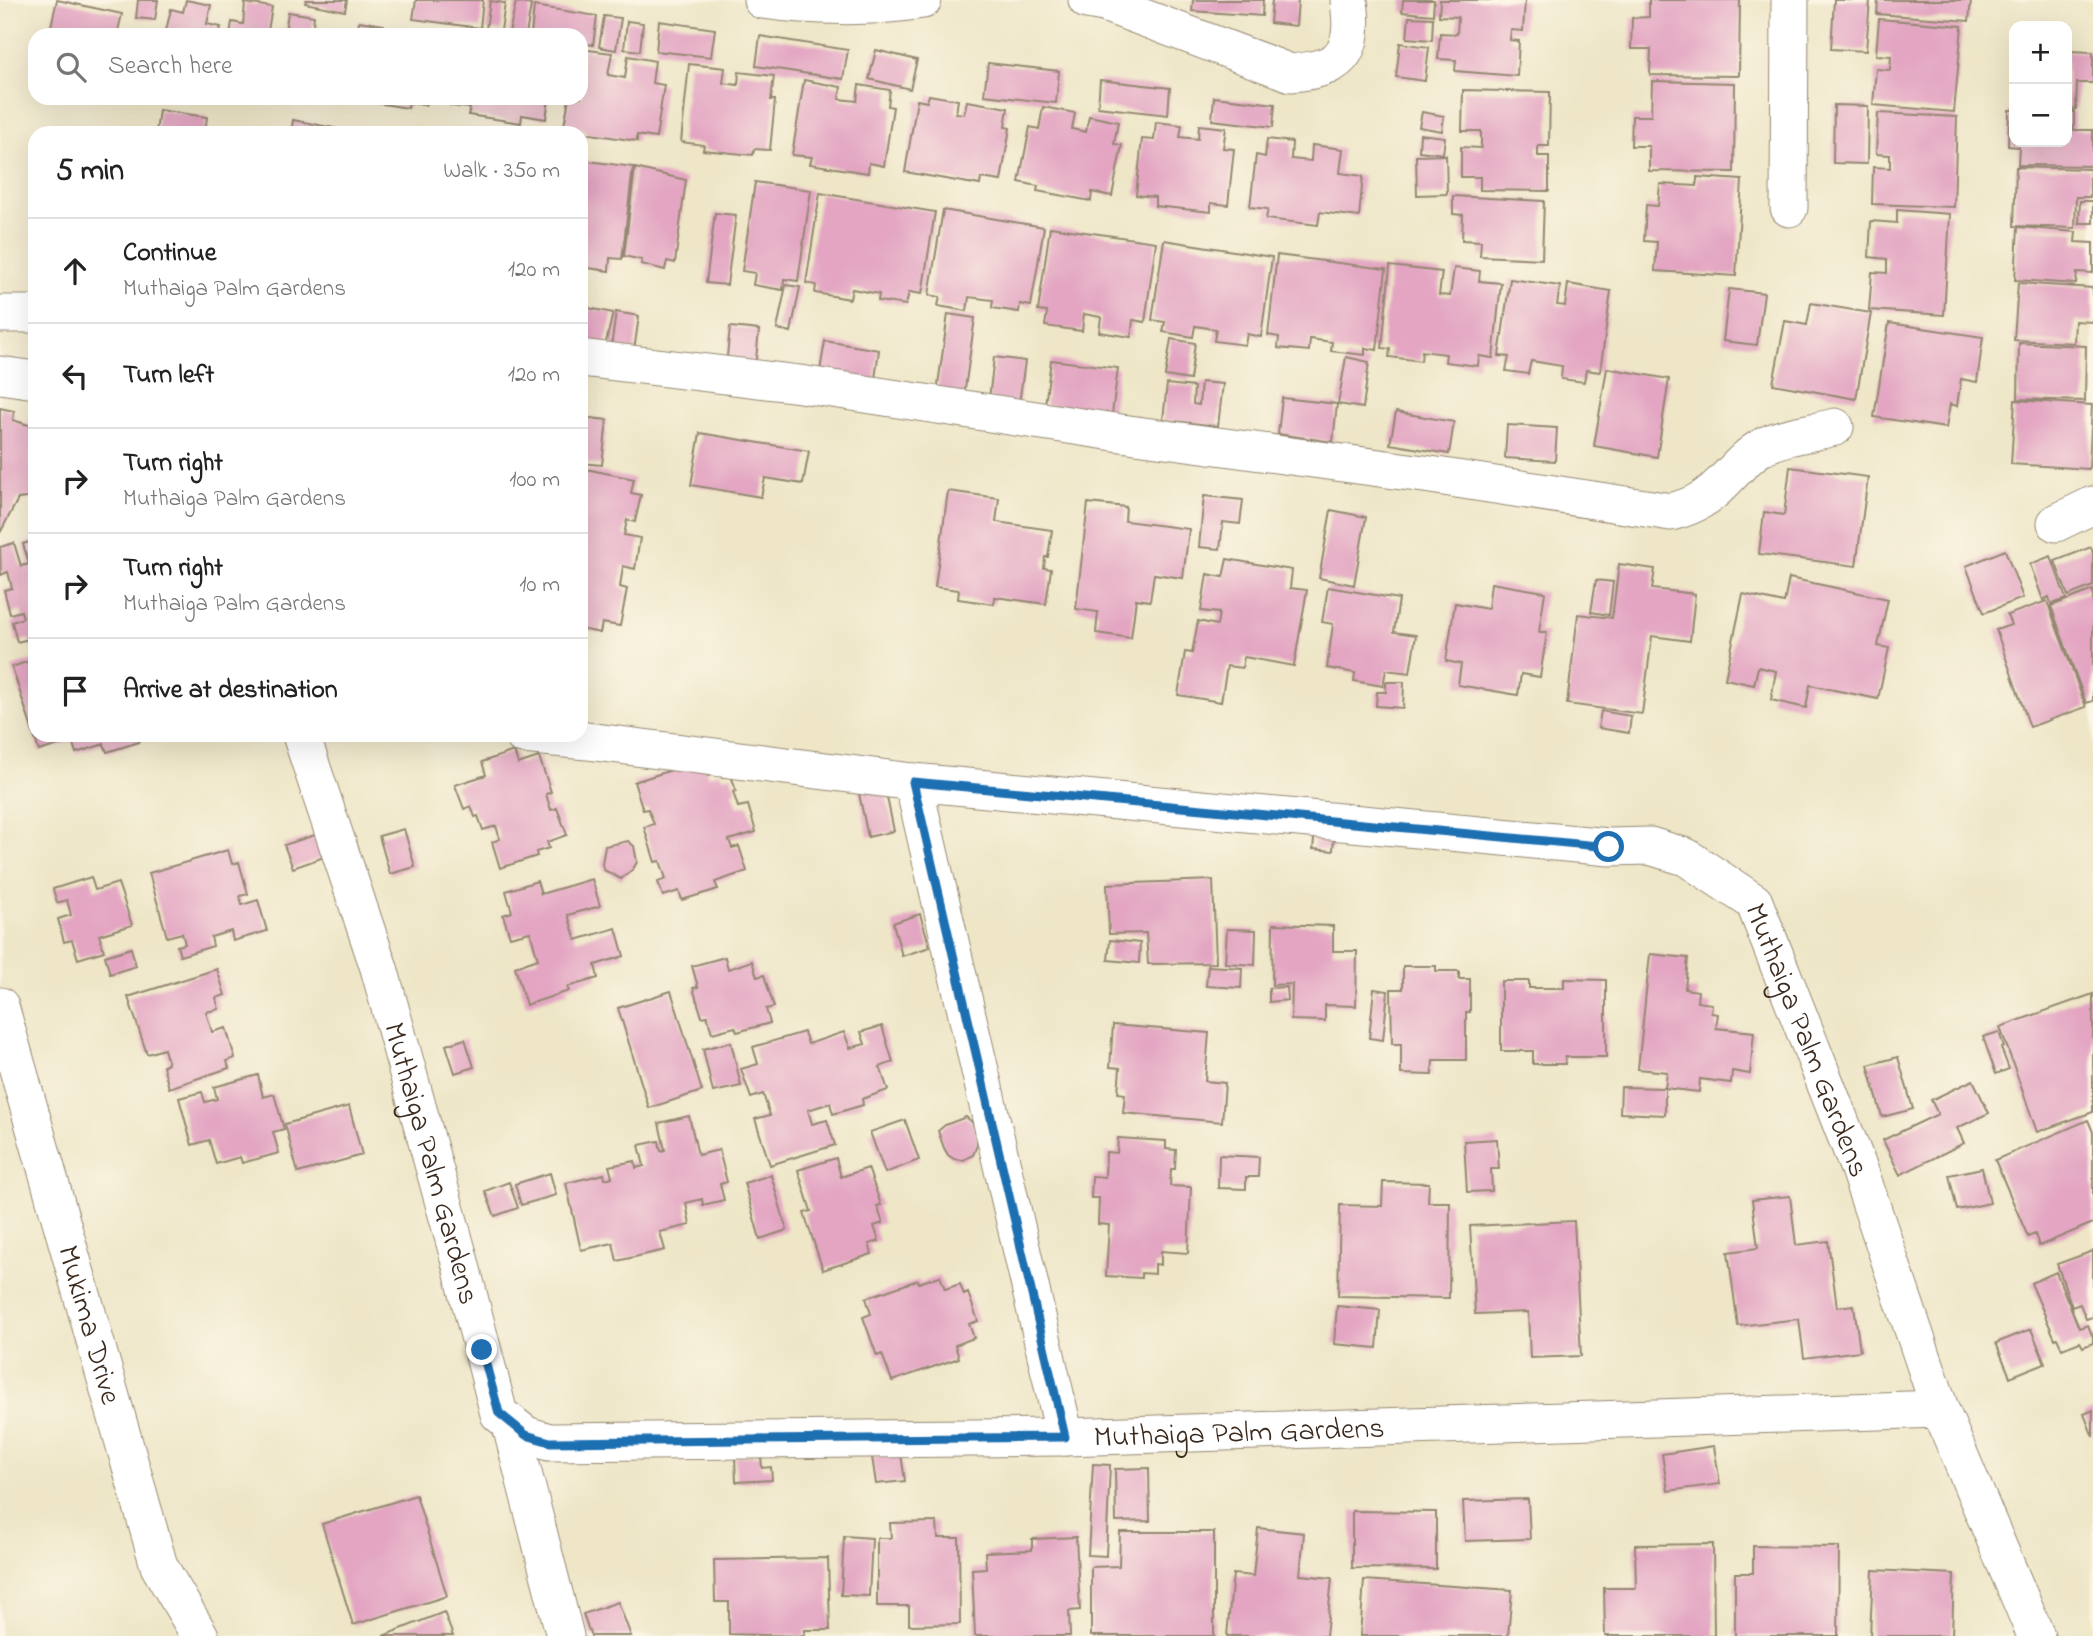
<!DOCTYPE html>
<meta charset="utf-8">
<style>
body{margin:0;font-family:"Indie Flower",sans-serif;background:#f2f2f2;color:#222}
.controls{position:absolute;right:21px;top:21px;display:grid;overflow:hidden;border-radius:14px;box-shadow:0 7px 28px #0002}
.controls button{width:63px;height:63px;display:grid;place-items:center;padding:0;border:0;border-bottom:2px solid #e0e0e0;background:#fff;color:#222;font:35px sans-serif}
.stop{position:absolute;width:21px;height:21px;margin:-16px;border:5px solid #1f6fb2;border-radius:50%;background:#fff}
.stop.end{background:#1f6fb2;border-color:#fff;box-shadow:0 2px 7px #0008}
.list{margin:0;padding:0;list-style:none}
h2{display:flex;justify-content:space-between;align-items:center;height:91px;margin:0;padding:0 28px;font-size:30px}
h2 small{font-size:23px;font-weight:400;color:#767676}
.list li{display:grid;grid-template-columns:46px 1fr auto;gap:21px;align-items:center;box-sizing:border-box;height:105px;padding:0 28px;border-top:2px solid #e0e0e0}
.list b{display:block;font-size:26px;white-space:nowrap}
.list p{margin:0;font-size:23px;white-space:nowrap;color:#767676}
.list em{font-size:23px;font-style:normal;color:#767676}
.icon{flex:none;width:38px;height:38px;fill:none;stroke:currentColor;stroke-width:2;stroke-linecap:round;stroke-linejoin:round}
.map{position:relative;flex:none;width:2093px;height:1636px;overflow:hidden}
.search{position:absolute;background:#fff;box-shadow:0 7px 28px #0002;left:28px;top:28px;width:560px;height:77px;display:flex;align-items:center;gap:18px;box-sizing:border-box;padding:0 24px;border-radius:21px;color:#767676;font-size:26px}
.panel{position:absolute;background:#fff;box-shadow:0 7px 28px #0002;left:28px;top:126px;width:560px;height:616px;border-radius:21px}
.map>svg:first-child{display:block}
.building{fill:#e3a5c2}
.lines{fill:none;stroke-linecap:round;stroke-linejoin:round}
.street-casing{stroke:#948872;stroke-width:39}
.street{stroke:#fff;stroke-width:37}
.route{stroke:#1f6fb2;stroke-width:9}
.labels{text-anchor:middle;stroke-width:6;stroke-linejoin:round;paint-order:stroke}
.street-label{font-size:30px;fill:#3b2a1e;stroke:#fcf5e5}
</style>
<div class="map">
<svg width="2093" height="1636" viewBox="0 0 2093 1636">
<rect width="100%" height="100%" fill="#fcf5e5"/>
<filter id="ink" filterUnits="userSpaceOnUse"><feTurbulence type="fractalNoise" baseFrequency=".0143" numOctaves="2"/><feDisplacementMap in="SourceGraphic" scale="14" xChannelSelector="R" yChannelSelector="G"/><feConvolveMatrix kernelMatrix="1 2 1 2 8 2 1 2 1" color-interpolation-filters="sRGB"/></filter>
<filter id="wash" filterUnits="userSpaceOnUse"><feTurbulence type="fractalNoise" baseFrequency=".00686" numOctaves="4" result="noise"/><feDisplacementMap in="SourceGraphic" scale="28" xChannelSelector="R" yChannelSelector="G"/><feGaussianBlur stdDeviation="1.57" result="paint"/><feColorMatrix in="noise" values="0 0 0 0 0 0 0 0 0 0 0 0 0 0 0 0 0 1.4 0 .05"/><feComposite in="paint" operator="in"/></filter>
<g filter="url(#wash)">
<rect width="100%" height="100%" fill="#eee6c7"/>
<g id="blocks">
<!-- building -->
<path class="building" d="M57,0L122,14L117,35H49Z
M138,0H158L155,20L136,18Z
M186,0L211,5L207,24L221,27L219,35H165L171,9L183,12Z
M306,0H347L345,11L305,3Z
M416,0H483L480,28L413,19Z
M1193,0H1263L1262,16L1192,11Z
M1272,0H1298L1296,26L1270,23Z
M1403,0H1434L1433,15L1402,12Z
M1440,0H1525L1523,31L1511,30L1510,40L1519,41L1517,76L1455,71L1456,60L1438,59L1440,33L1457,34L1458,17L1439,16Z
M1649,0H1740L1739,76L1650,75L1651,49H1631L1632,18L1649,17Z
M1834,0H1870L1866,51L1831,49Z
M1878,0H1971L1969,21L1877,14Z
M490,1L505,3L501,31L486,29Z
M516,2L531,5L526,35L509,33Z
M245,3L272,7L268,31L285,33L288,12L314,16L312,35H230L232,22L243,24Z
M534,6L597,16L593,45L581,43V35H531Z
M604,16L621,18L616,50L599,47Z
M1409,17L1433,18L1432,40L1407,38Z
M1879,19L1962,26L1954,112L1873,105L1876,69L1890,70L1891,56L1876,55Z
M359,21L384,25L382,35H357Z
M627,21L643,23L640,51L624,49Z
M659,21L715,29L711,57L656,51Z
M760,36L848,50L843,79L756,66Z
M1400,43L1429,47L1425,81L1396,77Z
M581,49L612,53L608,75L625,78L628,56L655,61L652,83L664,85L656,138L637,135V141L584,133V129L564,126L569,98H581Z
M876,50L917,60L910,89L869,79Z
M2067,51L2093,52V83H2077L2076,109L2067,108Z
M988,63L1059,71L1056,103L984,95Z
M689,64L725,68L723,83L738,85L739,72L774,76L771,100H775L770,150L754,149L753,155L703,150L704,145L681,142Z
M804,80L841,87L839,99L857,101L859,85L890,90L888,106L893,107L884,166L869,163L868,173L810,164L812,157L792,155Z
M1100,80L1170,88L1168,115L1098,107Z
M1652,81L1735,83L1734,172L1649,171V146H1631L1632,116H1651Z
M1463,90L1550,92L1549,146H1538V156H1549V191L1480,190V177H1461V147L1481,148V131H1462Z
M929,95L958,100L956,113L964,114L967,101L1008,108L1005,127L1010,128L1001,181L981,178L980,185L905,172L917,100L927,102Z
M1214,97L1275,104L1273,127L1212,120Z
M352,98H427L426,105L409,103L408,108L352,99Z
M453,98H549L546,119L522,115L521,123L468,115L470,108L451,106Z
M1834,105L1868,106L1867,164L1833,163Z
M1043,107L1075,113L1072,129L1086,132L1089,116L1118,122L1114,144L1122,145L1112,196L1092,192L1091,201L1037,191L1038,186L1019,182L1030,127L1039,129Z
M159,110L207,117L205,133H156Z
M2009,110H2014V142H2067V111H2074V130H2093V166L2018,165L2019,147L2008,146Z
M1422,112L1444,116L1442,131L1419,127Z
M1878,113L1957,117L1954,207L1872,204L1873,167L1890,168V155L1876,154Z
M293,120L339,129L338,133H291Z
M1156,122L1182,125L1180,137L1198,139L1199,125L1226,128L1223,148L1234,149L1228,205L1211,203V212L1155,206V197L1136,195L1142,139L1154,140Z
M1420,134L1445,137L1443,154L1419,151Z
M1267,139L1292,142L1291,159L1311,161L1312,145L1343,149L1340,173L1363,176L1359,217L1320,212L1318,225L1266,219L1268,209L1250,207L1256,155L1265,157Z
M1446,155L1447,194L1417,195L1416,156Z
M581,160L633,167L622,259L610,258L609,271L581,267Z
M2016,167L2090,169V197H2076L2075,228L2014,226Z
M635,168L686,180L675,263L667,261L665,270L641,264L642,260L624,256Z
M1697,177L1742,180L1736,276L1655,271L1657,242L1644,241L1646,205L1658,206L1660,184L1697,186Z
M755,182L811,190L798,281L784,279L783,290L753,285L755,273L742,271Z
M820,193L935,212L922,294L909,292L906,305L878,301L879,294L852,289L850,299L815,293L816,285L806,283Z
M1453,196L1544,201L1542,259L1480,256L1481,241L1462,240L1463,215L1453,214Z
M2080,201H2093V223H2079Z
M943,210L1044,227L1031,306L1020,304L1019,312L992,308L993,300L969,297L967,311L938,306L940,297L929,295Z
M1897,210L1950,214L1944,315L1869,310L1872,272L1887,273V259L1869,257L1871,221L1897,223Z
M715,213L736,215L727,285L706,283Z
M1050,227L1156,242L1145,322L1133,320L1131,337L1099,332L1101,317L1084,314L1082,331L1045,326L1047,312L1038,311Z
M2018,227L2076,232L2075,242L2093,243V273L2077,272L2076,284L2015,280Z
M1164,240L1272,257L1261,337L1247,334L1245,345L1214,341L1216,329L1195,326L1193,337L1163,332L1165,322L1152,320Z
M1277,255L1386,269L1377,350L1365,348V355L1331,351L1332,342L1310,339L1309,351L1278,348L1279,337L1268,335Z
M1390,266L1442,272L1439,295L1450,296L1454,268L1480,271L1479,281L1501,283L1493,358L1479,356L1478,366L1445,362L1446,354L1422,351L1421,361L1389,357L1390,349L1382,348Z
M1510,279L1560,286L1557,305L1565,306L1568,284L1611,291L1600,372L1586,370L1584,382L1561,379L1562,366L1531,361L1528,374L1506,371L1509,357L1499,356Z
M2018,283L2093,288V322L2075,321L2074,343L2014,340Z
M786,285L800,287L791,332L777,329Z
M1729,289L1764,293L1757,345L1723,341Z
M1811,303L1871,313L1856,399L1773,384L1785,321L1807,325Z
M584,307L613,313L605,346L581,341V322Z
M616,312L639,316L634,351L611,348Z
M948,314L975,318L964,396L937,392Z
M1889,323L1983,337L1977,382L1961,379L1957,406L1950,404L1946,428L1874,417Z
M730,327L759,330L755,369L726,366Z
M1171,339L1195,343L1190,380L1165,376Z
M825,341L879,350L874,386L819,377Z
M2019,343L2086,346L2085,401L2018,399Z
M994,357L1025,361L1019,404L989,399Z
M1346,357L1369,362L1363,408L1338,404Z
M1051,360L1118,368L1112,414L1045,405Z
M1607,368L1669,379L1657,457L1594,446Z
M1201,382L1223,384L1218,426L1163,420L1167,384L1194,387L1193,404L1199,405Z
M1282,398L1337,404L1333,442L1278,434Z
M2015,400L2092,405L2089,469L2011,464Z
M0,408L14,411L13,420L35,427V497L18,499L0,533Z
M1396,412L1454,422L1449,454L1390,444Z
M581,417L607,420L602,465L581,463Z
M1507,425L1557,428L1555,461L1505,458Z
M700,433L809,451L803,484L765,478L761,497L691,485Z
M1790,467L1868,477L1856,566L1759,554L1764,512L1784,515Z
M581,468L634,479L631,493L641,495L635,522L627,520L624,535L640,538L635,569L623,566L620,587L627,589L620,626L602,623L600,633L581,629Z
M948,491L999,498L996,522L1052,530L1048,557H1045L1044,568L1051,569L1046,604L995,597L994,604L958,599L959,590L935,587Z
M1204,496L1243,500L1240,524L1223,522L1220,549L1199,547Z
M1088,503L1126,507L1125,521L1189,529L1183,578L1154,574L1150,601L1136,599L1131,638L1096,633L1098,612L1076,609Z
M1331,510L1366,517L1354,585L1319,578Z
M35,540V649L32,650L29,639L17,642L12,622L23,618L21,611L10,614L4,590L12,588L8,572L1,575L0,547L14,543L21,566L29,564L23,544Z
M2091,547L2093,553V586L2068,596L2055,561Z
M2005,550L2023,598L1984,613L1966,566Z
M2051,556L2066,599L2051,604L2049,597L2043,600L2030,564Z
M1227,559L1292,570L1290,588L1307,590L1294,666L1244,657L1242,668L1227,666L1221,702L1178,695L1185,652L1192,653L1198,621L1217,625L1219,613L1201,611L1207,574L1223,577Z
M1619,564L1655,569L1652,589L1695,594L1690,641L1652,636L1642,714L1567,704L1578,614L1612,618Z
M1789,578L1888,599L1878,646L1889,648L1878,699L1810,685L1806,708L1771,700L1776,671L1758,667L1754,685L1725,679L1743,594L1784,603Z
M1596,580L1613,582L1609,615L1591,612Z
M1491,583L1545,592L1539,632H1547L1540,677L1521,674L1518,695L1458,685L1461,664L1446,661L1455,603L1488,609Z
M1328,587L1399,599L1394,632L1416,635L1410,673L1386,670L1383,686L1354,681L1355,673L1327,668L1333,624L1322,622Z
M2093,590V701L2086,703L2051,606Z
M2047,601L2086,707L2030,727L1996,630L2011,625L2007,615Z
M35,659V735H137L139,742L107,752L104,744L76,753L72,741L39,751L12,667Z
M1386,682H1404L1403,708L1376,706L1377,692H1386Z
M1601,711L1631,716L1629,733L1598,728Z
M514,751L518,764L539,757L551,792L546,794L551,810L557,808L567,835L547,842L549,848L536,852L537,856L500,868L492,842L500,839L496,826L483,830L478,816L475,817L471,806L464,809L455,785L486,775L482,762Z
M703,760L708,776L720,772L722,778L731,775L736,791L733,792L738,807L748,805L756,832L729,840L732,848L739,846L747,871L715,882L718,889L682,900L679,891L663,896L658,882L666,879L660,861L655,862L644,827L654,824L648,809L643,810L634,782Z
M884,783L894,831L868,837L858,789Z
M404,829L415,867L390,874L379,836Z
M1315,831L1334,833L1333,851L1313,849Z
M318,834L327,856L293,868L284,845Z
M628,841L634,846L637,862L633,869L621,879L604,870L602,864L605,846Z
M228,850L232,864L239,862L248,894L240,896L242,905L258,900L267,931L233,941L231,931L211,937L213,946L180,956L177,946L185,944L182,933L167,937L149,873Z
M91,877L95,890L118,883L132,925L99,935L104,951L78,959L72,940L64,942L58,919L71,915L67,900L57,903L53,889Z
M592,879L600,906L568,915L576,940L616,928L624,956L595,965L598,978L567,987L569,991L526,1005L515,967L538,959L530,932L510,937L503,915L512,912L506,891L537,881L541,894Z
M1213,880L1216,963L1148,964L1146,933L1109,934L1107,884Z
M920,914L930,947L902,956L893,923Z
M1273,924L1333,926V951H1357L1356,1006L1325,1005V1021L1291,1020L1292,984L1272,985Z
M1227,929L1256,930L1255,965L1225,963Z
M1110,940L1140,943L1139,963L1108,960Z
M131,948L136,966L110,974L105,956Z
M1650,954L1688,958L1685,989L1698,991L1697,1002L1712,1004L1711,1013L1718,1014L1716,1028L1754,1032L1750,1074L1732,1071L1731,1083L1700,1079L1699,1092L1665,1088L1667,1072L1638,1069Z
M725,957L728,969L752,961L757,977L764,975L774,1007L766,1009L770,1023L737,1032L735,1027L712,1033L707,1016L702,1017L693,988L698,987L692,966Z
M1208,966L1242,968L1241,988L1206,986Z
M1403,966H1436V971H1459V979H1470V1012H1466V1060H1433L1432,1075L1401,1074V1044H1392L1391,989H1403Z
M217,969L225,995L216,998L219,1009L206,1012L212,1032L226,1028L235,1058L227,1061L229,1068L169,1088L163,1066L168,1064L164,1049L147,1054L128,997Z
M1564,979L1606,980V1057H1565V1064H1533V1051H1501V981H1529V988H1564Z
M1287,987L1288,1000L1269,1002V988Z
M1374,989L1388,991L1383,1040L1369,1038Z
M671,991L702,1091L649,1108L618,1008Z
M2093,994V1112L2037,1132L2000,1027Z
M1113,1025L1209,1033L1205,1081L1225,1083L1222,1122L1123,1113L1125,1094L1118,1093L1120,1068L1110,1067Z
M882,1026L893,1062L880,1067L888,1090L862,1099L863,1105L833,1114L830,1103L808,1110L812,1124L827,1120L835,1145L770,1165L755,1119L770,1115L763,1094L751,1098L741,1069L758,1064L753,1047L804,1032L808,1044L844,1032L850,1048L865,1044L861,1032Z
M1999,1032L2004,1047L2001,1048L2009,1069L1996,1074L1983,1037Z
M465,1039L474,1067L455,1073L446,1045Z
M731,1042L741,1086L713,1092L703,1049Z
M1898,1057L1913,1109L1882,1117L1868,1065Z
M258,1075L263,1097L274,1094L284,1129L273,1132L279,1153L242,1163L240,1157L216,1164L209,1140L192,1145L179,1098L202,1092L205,1102L217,1099L214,1087Z
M1973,1080L1989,1113L1957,1128L1964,1143L1900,1175L1883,1140L1938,1114L1931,1100Z
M1621,1087L1665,1088V1115L1620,1113Z
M349,1106L362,1155L298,1173L285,1124Z
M689,1116L698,1155L719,1150L727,1182L720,1184L724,1200L703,1205L702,1199L686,1203L690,1225L660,1232L665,1250L617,1261L613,1243L581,1250L566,1183L604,1174L605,1179L612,1177L609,1166L635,1161L636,1168L644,1166L639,1145L659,1141L661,1151L665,1150L659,1123Z
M966,1117L972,1122L977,1133V1145L973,1155L963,1160L954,1159L948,1155L944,1148L938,1131L945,1125Z
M905,1120L919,1160L885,1173L870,1132Z
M2088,1120L2093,1132V1223L2039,1246L2035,1234L2028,1237L1995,1160Z
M1118,1138L1166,1141V1149L1176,1150L1175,1169H1171L1170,1186L1191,1187L1188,1253L1161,1251V1265L1155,1264V1274L1141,1273V1278L1106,1276L1109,1225L1098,1224L1099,1198H1091L1092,1176L1105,1177L1106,1152L1117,1153Z
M1497,1139L1499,1169H1491L1492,1191L1467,1192L1464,1141Z
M1219,1155L1259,1157L1258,1177H1246V1189L1218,1188Z
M836,1158L841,1177L868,1168L881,1205L877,1206L883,1223L874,1226L879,1241L869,1244L872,1254L823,1270L804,1213L811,1211L798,1170Z
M1982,1168L1990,1203L1957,1210L1949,1175Z
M550,1173L556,1195L521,1205L515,1184Z
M771,1175L787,1230L760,1239L744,1183Z
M509,1182L518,1208L495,1216L485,1191Z
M1383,1182L1429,1183L1428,1202H1450L1449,1298L1338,1296L1340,1205L1382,1206Z
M1790,1196L1796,1245L1828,1241L1837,1307L1854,1305L1860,1351L1804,1358L1799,1319L1738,1326L1728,1252L1758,1248L1752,1200Z
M1574,1221L1581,1356L1530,1358L1528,1312L1475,1314L1470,1226Z
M2093,1251V1317L2086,1319L2080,1304L2072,1307L2057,1264Z
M2056,1272L2079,1328L2088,1325L2093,1337V1343L2083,1347L2080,1342L2062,1349L2057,1338L2055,1339L2031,1283Z
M940,1276L945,1289L960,1284L964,1295L968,1293L978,1321L969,1324L974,1338L955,1345L959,1358L892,1381L882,1354L877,1356L863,1317L871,1314L866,1298L918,1280L919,1283Z
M1337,1306L1380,1310L1377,1348L1334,1344Z
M2031,1329L2045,1363L2010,1377L1996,1343Z
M2093,1410V1437L2084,1414Z
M1714,1446L1720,1484L1668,1491L1662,1454Z
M901,1454L905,1481L876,1484L872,1457Z
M761,1455L762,1468L771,1467L772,1480L736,1482L735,1457Z
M1093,1464L1110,1465L1106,1556L1088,1555Z
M1149,1468L1150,1521L1116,1522L1115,1469Z
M416,1495L447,1596L353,1625L322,1524Z
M1528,1499L1530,1539L1465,1541L1463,1501Z
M1352,1511L1436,1512V1569L1352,1568Z
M937,1522L938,1538H959L960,1624L909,1625V1606H877V1538H891L890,1523Z
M1258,1528L1304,1533L1300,1575L1332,1578L1326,1636H1227L1233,1574L1253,1576Z
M1120,1532H1214V1636H1091V1567L1119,1566Z
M844,1536L872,1538L869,1596L841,1595Z
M1076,1537L1080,1610L1069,1611L1070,1636H975L972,1569L986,1568L985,1552L1032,1550V1539Z
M1713,1544L1714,1636H1605L1604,1588H1636L1635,1545Z
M1753,1546L1839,1547L1838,1636H1735V1573H1753Z
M828,1558L830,1630H805V1636L729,1634V1602H715L714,1560Z
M1873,1570L1954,1574L1952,1636H1870Z
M1364,1580L1512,1590L1508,1636H1360Z
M618,1602L631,1636H591L583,1614Z
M444,1612L453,1636H383Z"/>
</g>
</g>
<g filter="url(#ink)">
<use href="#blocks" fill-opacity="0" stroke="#948872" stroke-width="2"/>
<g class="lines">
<!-- street casing -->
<g class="street-casing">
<g id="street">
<path d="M762,0C813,7 872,8 923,0"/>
<path d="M1087,0L1104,3L1291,73C1318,70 1346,67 1350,34C1352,23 1350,11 1349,0"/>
<path d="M1789,208L1790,0"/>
<path d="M0,314H35"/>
<path d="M581,358L800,384L1114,432L1424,474L1671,512C1682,509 1692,506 1701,500C1724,487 1739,460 1762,447C1784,435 1812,433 1835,427"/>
<path d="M0,375L35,380"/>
<path d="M2056,523L2093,505"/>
<path id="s1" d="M301,735L379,968L458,1254L499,1414L526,1435L549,1442L1065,1437L1940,1409"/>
<path id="s2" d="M523,735L587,741L913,782L1609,847L1650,846L1686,857L1754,902L1859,1169L1940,1409L2036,1636"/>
<path d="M913,782L1065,1437"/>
<path id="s3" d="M0,1006L159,1566L200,1636"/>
<path d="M510,1422L565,1636"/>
</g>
</g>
<!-- street -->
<use href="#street" class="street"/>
</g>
</g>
<g class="lines" filter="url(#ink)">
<!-- route -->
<path class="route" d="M482,1350L499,1413L526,1435L550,1442L1065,1437L913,782L1609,847"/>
</g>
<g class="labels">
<!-- street labels -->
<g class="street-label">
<text dy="10" stroke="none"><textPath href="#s2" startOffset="1400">Muthaiga Palm Gardens</textPath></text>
<text dy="10" stroke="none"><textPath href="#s1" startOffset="448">Muthaiga Palm Gardens</textPath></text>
<text dy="10" stroke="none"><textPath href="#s3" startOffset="331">Mukima Drive</textPath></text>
<text dy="10" stroke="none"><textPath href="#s1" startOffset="1456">Muthaiga Palm Gardens</textPath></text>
</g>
</g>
</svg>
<div class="controls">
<button>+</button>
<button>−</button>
</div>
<div class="stop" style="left:1609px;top:847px"></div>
<div class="stop end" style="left:482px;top:1350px"></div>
<div class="search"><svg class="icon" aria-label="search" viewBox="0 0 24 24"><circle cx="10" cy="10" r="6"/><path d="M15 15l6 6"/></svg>Search here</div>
<section class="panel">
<h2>5 min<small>Walk · 350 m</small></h2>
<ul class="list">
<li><svg class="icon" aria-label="ahead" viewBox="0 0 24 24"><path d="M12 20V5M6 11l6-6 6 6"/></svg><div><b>Continue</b><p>Muthaiga Palm Gardens</p></div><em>120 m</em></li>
<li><svg class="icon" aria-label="left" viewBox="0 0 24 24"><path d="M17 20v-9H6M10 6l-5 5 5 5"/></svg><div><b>Turn left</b></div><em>120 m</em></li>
<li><svg class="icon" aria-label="right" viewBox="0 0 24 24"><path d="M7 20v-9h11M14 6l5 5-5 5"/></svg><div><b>Turn right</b><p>Muthaiga Palm Gardens</p></div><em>100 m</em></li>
<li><svg class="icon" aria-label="right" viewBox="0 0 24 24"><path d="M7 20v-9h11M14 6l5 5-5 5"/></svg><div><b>Turn right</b><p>Muthaiga Palm Gardens</p></div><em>10 m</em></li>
<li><svg class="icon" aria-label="arrive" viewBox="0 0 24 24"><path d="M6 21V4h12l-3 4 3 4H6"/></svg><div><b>Arrive at destination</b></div></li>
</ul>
</section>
</div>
